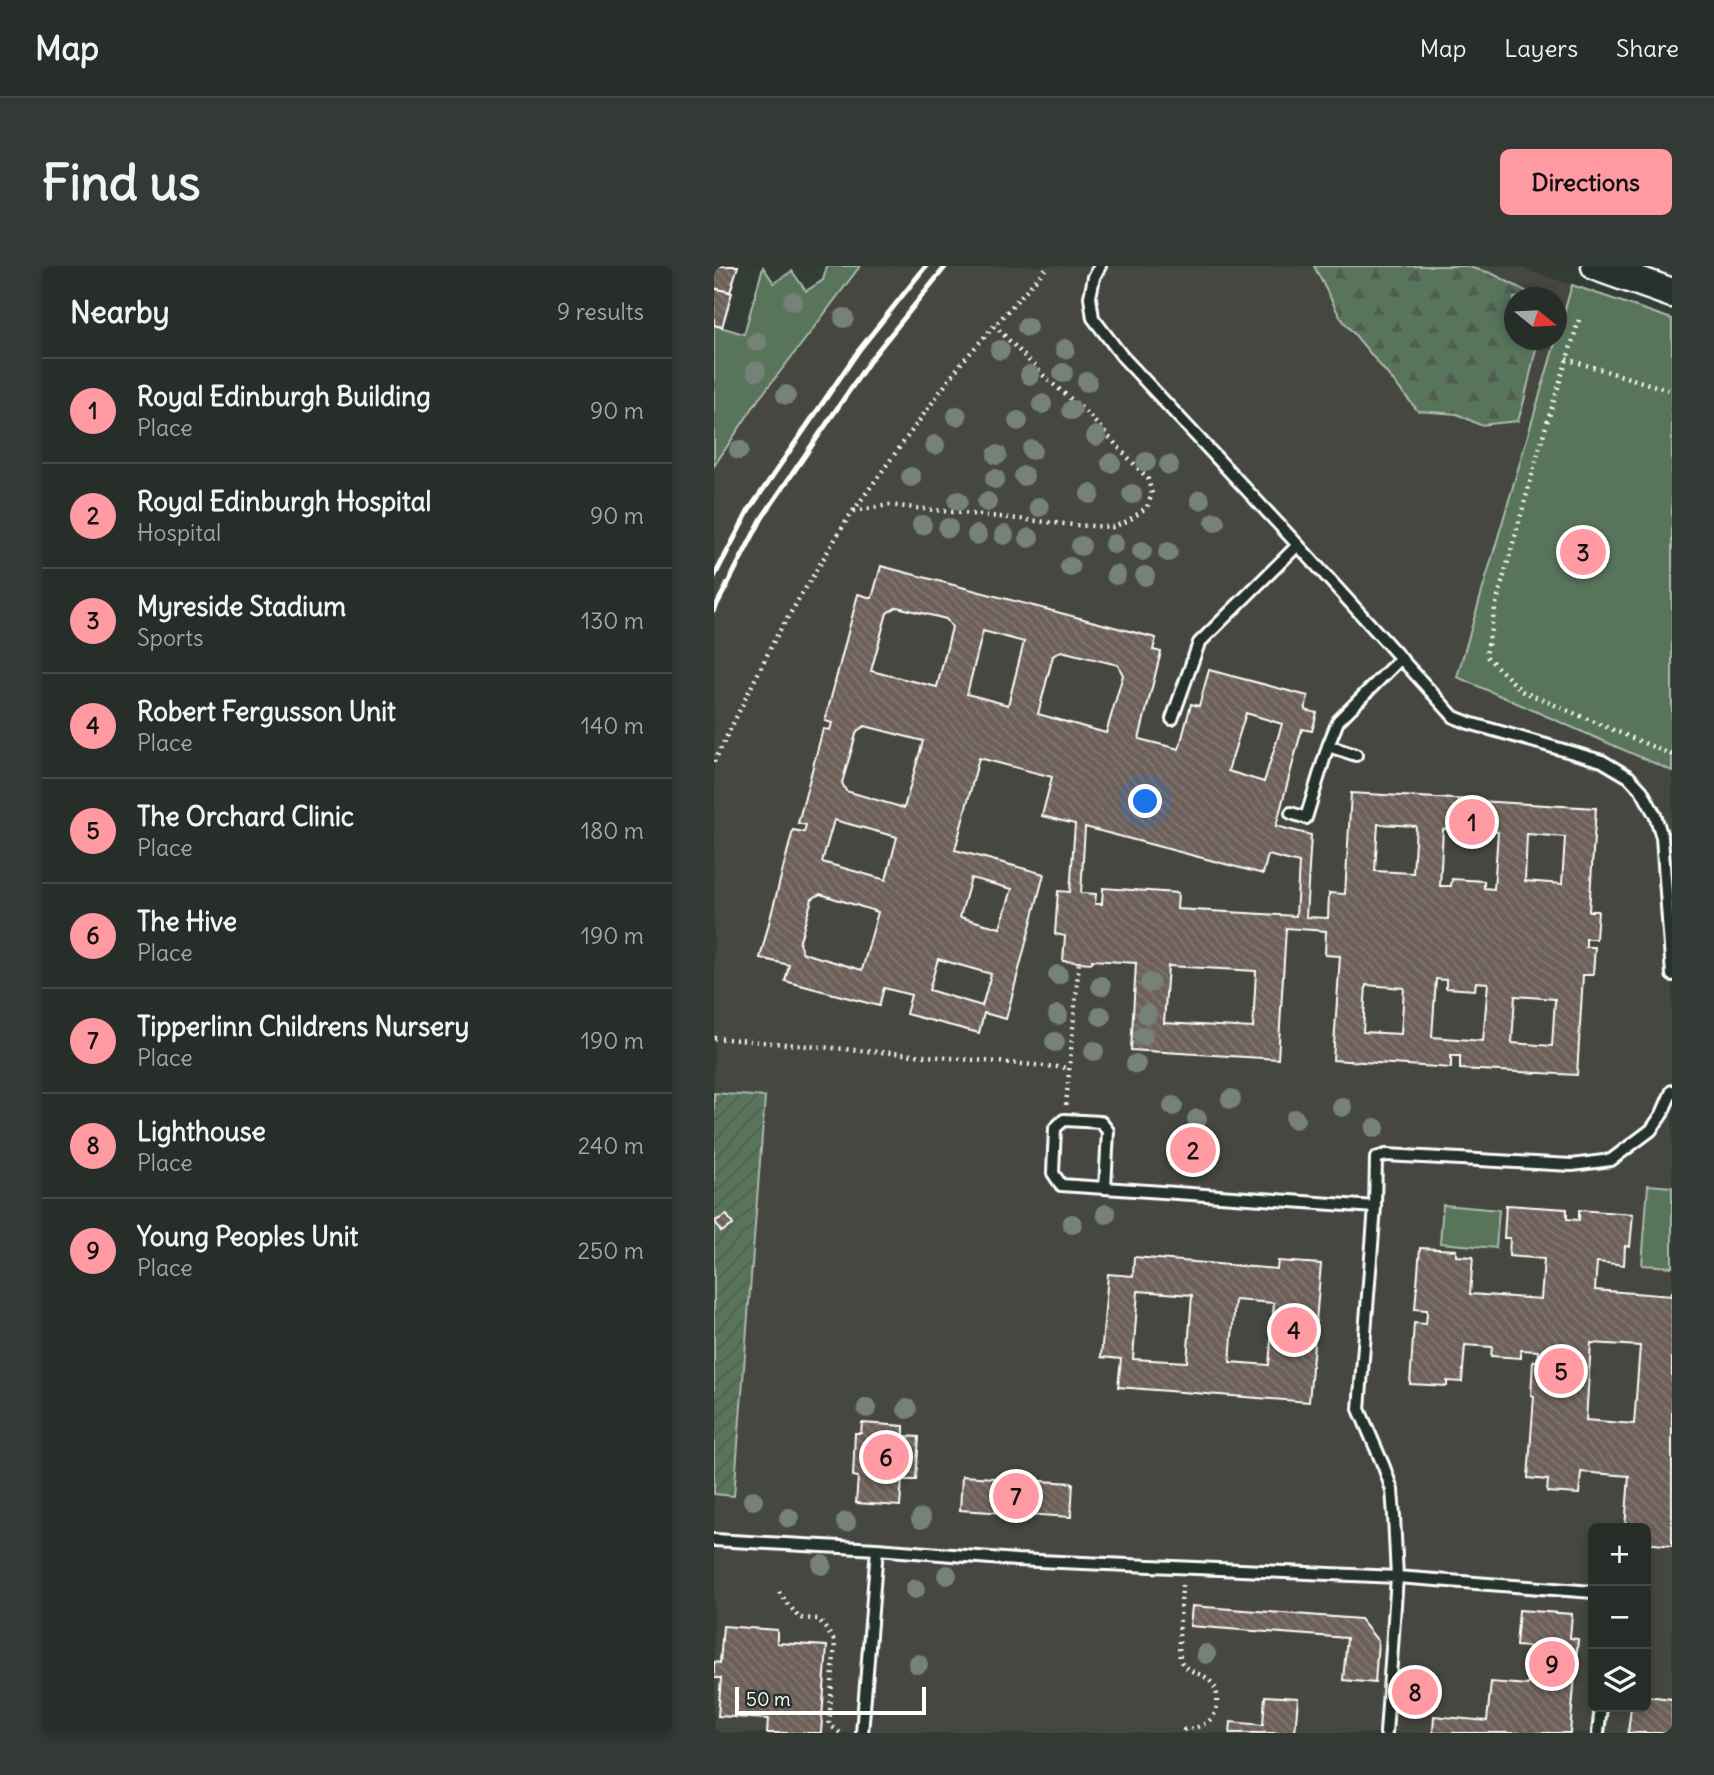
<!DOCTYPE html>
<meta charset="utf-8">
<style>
body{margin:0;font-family:Delius,sans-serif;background:#333934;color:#f1f3f6}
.controls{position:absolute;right:21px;bottom:21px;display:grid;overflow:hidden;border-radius:10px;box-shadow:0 4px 10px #0003}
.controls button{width:63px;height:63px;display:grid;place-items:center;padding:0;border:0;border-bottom:2px solid #434945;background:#272d28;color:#f1f3f6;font:35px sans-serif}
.compass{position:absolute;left:790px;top:21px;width:63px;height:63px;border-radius:50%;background:#272d28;box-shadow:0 4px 10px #0003;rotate:108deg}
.scale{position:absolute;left:21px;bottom:18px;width:191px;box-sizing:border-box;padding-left:7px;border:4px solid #fff;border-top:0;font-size:19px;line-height:24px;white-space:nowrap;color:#fff;-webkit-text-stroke:5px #26332d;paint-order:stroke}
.you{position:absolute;left:432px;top:536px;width:24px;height:24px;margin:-18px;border:5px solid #fff;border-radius:50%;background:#1a73e8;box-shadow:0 0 0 10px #1a73e833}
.badge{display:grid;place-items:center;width:46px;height:46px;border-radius:50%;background:#ff9aa2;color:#111;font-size:23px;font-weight:700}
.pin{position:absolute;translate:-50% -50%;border:4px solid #fff;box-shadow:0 2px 7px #0006}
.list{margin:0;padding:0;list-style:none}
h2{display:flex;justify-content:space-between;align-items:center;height:91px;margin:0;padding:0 28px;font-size:30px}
h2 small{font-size:23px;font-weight:400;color:#a4a8a8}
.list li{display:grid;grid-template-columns:46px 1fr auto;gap:21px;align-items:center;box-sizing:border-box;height:105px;padding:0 28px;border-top:2px solid #434945}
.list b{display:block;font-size:26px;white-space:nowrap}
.list p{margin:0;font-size:23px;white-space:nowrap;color:#a4a8a8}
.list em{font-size:23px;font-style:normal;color:#a4a8a8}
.icon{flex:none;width:38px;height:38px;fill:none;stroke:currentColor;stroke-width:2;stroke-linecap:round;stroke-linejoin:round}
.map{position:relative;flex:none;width:958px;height:1467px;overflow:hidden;border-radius:10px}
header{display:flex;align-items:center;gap:42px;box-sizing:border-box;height:98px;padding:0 35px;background:#272d28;border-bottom:2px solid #434945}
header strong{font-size:33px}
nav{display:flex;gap:38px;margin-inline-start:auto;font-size:24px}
.intro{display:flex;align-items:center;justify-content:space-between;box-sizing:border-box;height:168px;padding:0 42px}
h1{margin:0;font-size:49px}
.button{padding:18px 32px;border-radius:10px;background:#ff9aa2;color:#111;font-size:24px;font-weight:700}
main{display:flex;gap:42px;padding:0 42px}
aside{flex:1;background:#272d28;border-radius:10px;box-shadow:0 4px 10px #0003}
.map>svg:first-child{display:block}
.built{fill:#454740;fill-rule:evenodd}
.grass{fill:#58745b;stroke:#acbaad;stroke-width:2}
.forest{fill:url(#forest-firs);stroke:#acbaad;stroke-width:2}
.garden{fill:url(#garden-furrows);stroke:#acbaad;stroke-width:2}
.building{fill:url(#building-back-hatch);stroke:#fff;stroke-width:2;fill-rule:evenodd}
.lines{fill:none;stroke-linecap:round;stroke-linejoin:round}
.service-casing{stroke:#fff;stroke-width:16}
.tertiary-casing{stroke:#fff;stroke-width:33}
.path{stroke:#fff;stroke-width:4.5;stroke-dasharray:2 5;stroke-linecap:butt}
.service{stroke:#26332d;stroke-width:10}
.tertiary{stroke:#26332d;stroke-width:28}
.rail{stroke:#fff;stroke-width:5}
.tree{fill:#768177}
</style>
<header>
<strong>Map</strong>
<nav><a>Map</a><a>Layers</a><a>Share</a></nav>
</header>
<div class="intro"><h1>Find us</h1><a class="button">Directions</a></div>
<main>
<aside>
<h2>Nearby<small>9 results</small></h2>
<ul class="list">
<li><span class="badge">1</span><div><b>Royal Edinburgh Building</b><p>Place</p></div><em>90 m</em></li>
<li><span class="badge">2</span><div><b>Royal Edinburgh Hospital</b><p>Hospital</p></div><em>90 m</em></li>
<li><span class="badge">3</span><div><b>Myreside Stadium</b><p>Sports</p></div><em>130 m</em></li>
<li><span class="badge">4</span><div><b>Robert Fergusson Unit</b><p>Place</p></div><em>140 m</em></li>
<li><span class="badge">5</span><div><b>The Orchard Clinic</b><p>Place</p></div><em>180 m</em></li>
<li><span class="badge">6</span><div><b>The Hive</b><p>Place</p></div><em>190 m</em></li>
<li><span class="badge">7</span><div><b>Tipperlinn Childrens Nursery</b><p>Place</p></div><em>190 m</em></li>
<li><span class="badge">8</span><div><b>Lighthouse</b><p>Place</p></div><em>240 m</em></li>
<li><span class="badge">9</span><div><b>Young Peoples Unit</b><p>Place</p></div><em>250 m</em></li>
</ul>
</aside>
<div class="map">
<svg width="958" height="1467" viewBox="0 0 958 1467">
<defs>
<pattern id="forest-firs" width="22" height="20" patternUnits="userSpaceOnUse" patternTransform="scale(1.75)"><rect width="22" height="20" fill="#58745b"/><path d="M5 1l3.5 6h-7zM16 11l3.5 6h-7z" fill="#515c52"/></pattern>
<pattern id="garden-furrows" width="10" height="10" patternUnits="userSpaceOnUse" patternTransform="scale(1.75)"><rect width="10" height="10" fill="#58745b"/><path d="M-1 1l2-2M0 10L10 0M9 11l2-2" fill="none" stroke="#515c52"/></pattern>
<pattern id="building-back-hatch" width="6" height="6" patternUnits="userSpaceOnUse" patternTransform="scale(1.75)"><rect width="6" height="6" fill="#6c6059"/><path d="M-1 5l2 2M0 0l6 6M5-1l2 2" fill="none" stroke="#827872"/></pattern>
</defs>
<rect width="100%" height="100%" fill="#343c36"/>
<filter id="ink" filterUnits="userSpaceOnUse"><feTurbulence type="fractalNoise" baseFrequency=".0143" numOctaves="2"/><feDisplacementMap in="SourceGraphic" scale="14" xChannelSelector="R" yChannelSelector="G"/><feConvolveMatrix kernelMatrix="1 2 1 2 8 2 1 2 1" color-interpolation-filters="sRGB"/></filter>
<g filter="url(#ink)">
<!-- built -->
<path class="built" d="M146,0H801L858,19L843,72L842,32H800V74H842L743,411L958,505V1467H0V200L44,134L90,75ZM879,1262H932V1441H879Z"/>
<!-- grass -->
<path class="grass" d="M113,0H146L90,75L44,134L0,200V59L30,68L49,1L60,17L78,5L92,25L109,14Z
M858,19L958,53V505L743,411Z
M934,919L958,921V1001L928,999Z
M729,939L785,944L782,982L726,977Z"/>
<!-- forest -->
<path class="forest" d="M600,0H751L777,7L823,31L800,32V74H824L810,135L804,155L766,159L743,148L704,145L626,51Z"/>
<!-- garden -->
<path class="garden" d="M0,827L51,831L20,1230L0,1228Z"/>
<!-- building -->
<path class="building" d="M0,0H24L16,26L0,22Z
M0,22L18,27L8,61L0,59Z
M167,300L442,372L439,384L447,386L425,473L465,483L477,438L485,440L495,404L594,430L591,444L603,447L598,465L588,463L562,560L597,569L592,651L614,652L615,627L631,628L637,527L756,534L755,546L763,547L764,535L882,542L875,645H884L882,673H872V681H881L879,709H869L863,809L746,803V790H737V802L619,794L626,690L611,689L612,665L572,662L564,793L417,784L422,697L378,694V697L349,695L351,670L341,668L344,625L356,626L361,558L328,550L338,511L265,492L241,584L330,608L292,753L270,747L265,767L192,748L197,729L170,722L165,740L71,715L75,699L46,692L79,564L90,566L92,559L84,557L109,463L116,464L118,457L111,455L144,328L158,332ZM183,341L232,353L238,361L223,421L157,405L173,347ZM269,365L310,376L294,439L253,428ZM347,385L404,399L409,409L392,467L324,448L339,390ZM532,447L568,458L550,516L514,505ZM151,460L209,475L190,542L132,525L128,517L143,465ZM120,554L183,571L172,614L108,596ZM664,558L702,560L699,607L661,605ZM371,561L549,608L554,589L585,597L582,650L463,643L464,627L389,622L388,638H381L382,628L367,627ZM729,563L784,566L780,623L770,622V615L738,613L737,620H726ZM813,568L851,571L848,618L811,615ZM257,612L298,623L286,662L246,651ZM106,628L164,646L148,704L89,687L85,678L98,633ZM224,693L277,708L268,740L215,724ZM454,700L542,705L539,762L450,757ZM722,713L732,714V722L761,724L762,716L774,717L769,775L718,771ZM652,719L690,722L687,768L649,766ZM801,730L841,733L838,780L798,777Z
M792,939L853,943V953L865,954V944L919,948L916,981L911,980L910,999L883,996L881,1024L958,1030V1025V1280L932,1277V1262H911L915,1210L867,1206L865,1228L833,1226L834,1214L814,1212L820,1130L817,1129L819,1095H823L824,1085L807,1084V1092L777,1090L778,1081L751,1079L748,1116L733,1115V1120L696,1118L700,1057L712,1058L713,1047V1044L701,1043L706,982L742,984V990L759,991L756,1028L827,1033L830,993L795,990L796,972H790ZM877,1077L926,1080L920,1158L872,1154Z
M13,949L19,959L7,966L1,955Z
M420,991L563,1003L564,995L607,998L595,1136L404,1121L407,1093L387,1091L394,1008L419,1010ZM424,1025L478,1029L473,1096L419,1093ZM521,1034L560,1037L555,1099L516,1096Z
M148,1157L190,1160V1170L205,1171L202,1214H188L186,1240L142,1237L144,1211L139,1210L141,1167H147Z
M248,1210L359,1217L357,1251L246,1244Z
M478,1340L646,1353L664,1375L661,1417L629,1414L633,1372L476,1360Z
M805,1344L858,1348L856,1372L864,1373L856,1467H719L720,1450L773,1455L777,1416L814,1419L816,1381L802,1380Z
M9,1360L63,1364V1377L113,1380L107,1467H53L54,1453L4,1450L7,1412H0V1396L6,1397Z
M551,1430L584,1432L581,1467H516L517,1456L549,1459Z
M932,1430L958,1433V1467H914L917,1441H932Z"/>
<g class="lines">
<!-- service casing -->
<g class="service-casing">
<path id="service" d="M386,0L380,11L376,31L379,52L408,90L584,279L740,451L755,457L888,495L915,511L928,525L941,549L948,571L958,709
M458,453L485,377L584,279
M614,480L642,489
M577,547L592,552L614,480L624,455L687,392
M350,854L387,856L394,865L391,922L347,919L339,907L341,862Z
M391,922L661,941
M0,1274L163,1283
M148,1467L163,1283L302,1294L683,1311L879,1326
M672,1467L683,1311L680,1250L678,1224L670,1201L645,1143L661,941L662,892L672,889L858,899L897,894L937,864L948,848L958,825
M884,1467L887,1441"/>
</g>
<!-- tertiary casing -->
<g class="tertiary-casing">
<path id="tertiary" d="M882,0L958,27"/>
</g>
<!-- path -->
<path class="path" d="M865,54L829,170L781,342L772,390L808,425L958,489
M852,93L958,125
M140,245L175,239L360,259L399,261L414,255L433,241L438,228L434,213L369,143L334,114L281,60
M0,496L62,371L134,252L248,96L334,0
M0,772L355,802
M352,839L365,696
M468,1319C468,1335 462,1383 467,1395C472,1407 489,1406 497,1416C501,1420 503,1425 503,1431C505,1454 490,1461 470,1464V1467
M65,1326L85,1352L105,1353L121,1376L115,1458L126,1467"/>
<!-- service -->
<use href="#service" class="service"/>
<!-- tertiary -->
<use href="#tertiary" class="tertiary"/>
<!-- rail -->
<path class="rail" d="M0,311L35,244L145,84L212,0
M0,344L48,252L157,93L232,0"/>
</g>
<!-- trees -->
<g class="tree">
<circle cx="79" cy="35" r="10"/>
<circle cx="130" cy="52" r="10"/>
<circle cx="313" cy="61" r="10"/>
<circle cx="43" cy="76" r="10"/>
<circle cx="351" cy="83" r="10"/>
<circle cx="286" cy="84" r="10"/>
<circle cx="42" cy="105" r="10"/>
<circle cx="349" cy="107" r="10"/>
<circle cx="316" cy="109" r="10"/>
<circle cx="373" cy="116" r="10"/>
<circle cx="72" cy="129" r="10"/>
<circle cx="328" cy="138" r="10"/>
<circle cx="358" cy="144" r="10"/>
<circle cx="243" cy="150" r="10"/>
<circle cx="304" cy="155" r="10"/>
<circle cx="382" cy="170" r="10"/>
<circle cx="221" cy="179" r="10"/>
<circle cx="25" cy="184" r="10"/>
<circle cx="318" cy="184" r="10"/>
<circle cx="283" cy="189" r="10"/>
<circle cx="432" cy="196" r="10"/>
<circle cx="397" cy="197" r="10"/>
<circle cx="455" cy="199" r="10"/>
<circle cx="310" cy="210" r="10"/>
<circle cx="197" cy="211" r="10"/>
<circle cx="281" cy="213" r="10"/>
<circle cx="376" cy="228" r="10"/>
<circle cx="418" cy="228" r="10"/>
<circle cx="486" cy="234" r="10"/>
<circle cx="244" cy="235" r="10"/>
<circle cx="273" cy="236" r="10"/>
<circle cx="325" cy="241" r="10"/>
<circle cx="501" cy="256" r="10"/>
<circle cx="208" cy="259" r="10"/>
<circle cx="234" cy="262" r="10"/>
<circle cx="263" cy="269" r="10"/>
<circle cx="290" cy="269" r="10"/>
<circle cx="315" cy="272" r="10"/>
<circle cx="400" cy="278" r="10"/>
<circle cx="367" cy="280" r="10"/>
<circle cx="428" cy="285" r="10"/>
<circle cx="454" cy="286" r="10"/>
<circle cx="356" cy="301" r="10"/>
<circle cx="402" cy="309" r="10"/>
<circle cx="431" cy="310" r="10"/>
<circle cx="344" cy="709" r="10"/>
<circle cx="436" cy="717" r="10"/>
<circle cx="387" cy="720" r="10"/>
<circle cx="433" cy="748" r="10"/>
<circle cx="344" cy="749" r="10"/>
<circle cx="387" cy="750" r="10"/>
<circle cx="429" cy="770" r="10"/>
<circle cx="341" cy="776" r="10"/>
<circle cx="380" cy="785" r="10"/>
<circle cx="422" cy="798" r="10"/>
<circle cx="517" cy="833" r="10"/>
<circle cx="459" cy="840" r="10"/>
<circle cx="628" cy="841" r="10"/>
<circle cx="483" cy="853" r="10"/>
<circle cx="581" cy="853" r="10"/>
<circle cx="661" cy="862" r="10"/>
<circle cx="392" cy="948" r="10"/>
<circle cx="358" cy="958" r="10"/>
<circle cx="153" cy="1142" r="10"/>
<circle cx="193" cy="1143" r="10"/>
<circle cx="39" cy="1234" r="10"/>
<circle cx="75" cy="1252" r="10"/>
<circle cx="207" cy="1253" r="10"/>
<circle cx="132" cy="1256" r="10"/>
<circle cx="108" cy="1299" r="10"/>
<circle cx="233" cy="1309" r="10"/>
<circle cx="201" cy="1323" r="10"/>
<circle cx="492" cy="1388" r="10"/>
<circle cx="204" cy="1398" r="10"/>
</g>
</g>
</svg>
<div class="controls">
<button>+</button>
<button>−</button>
<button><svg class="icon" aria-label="layers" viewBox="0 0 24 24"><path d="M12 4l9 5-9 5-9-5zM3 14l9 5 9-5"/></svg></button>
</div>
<svg class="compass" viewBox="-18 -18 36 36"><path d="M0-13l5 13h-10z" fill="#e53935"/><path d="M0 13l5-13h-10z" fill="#a4a8a8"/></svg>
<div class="scale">50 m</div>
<div class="you"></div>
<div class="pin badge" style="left:758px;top:556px">1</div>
<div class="pin badge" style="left:479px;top:884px">2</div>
<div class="pin badge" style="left:869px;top:286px">3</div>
<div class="pin badge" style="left:580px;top:1064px">4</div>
<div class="pin badge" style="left:847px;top:1105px">5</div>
<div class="pin badge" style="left:172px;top:1191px">6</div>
<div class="pin badge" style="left:302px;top:1230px">7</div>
<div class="pin badge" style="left:701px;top:1426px">8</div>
<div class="pin badge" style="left:838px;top:1398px">9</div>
</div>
</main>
